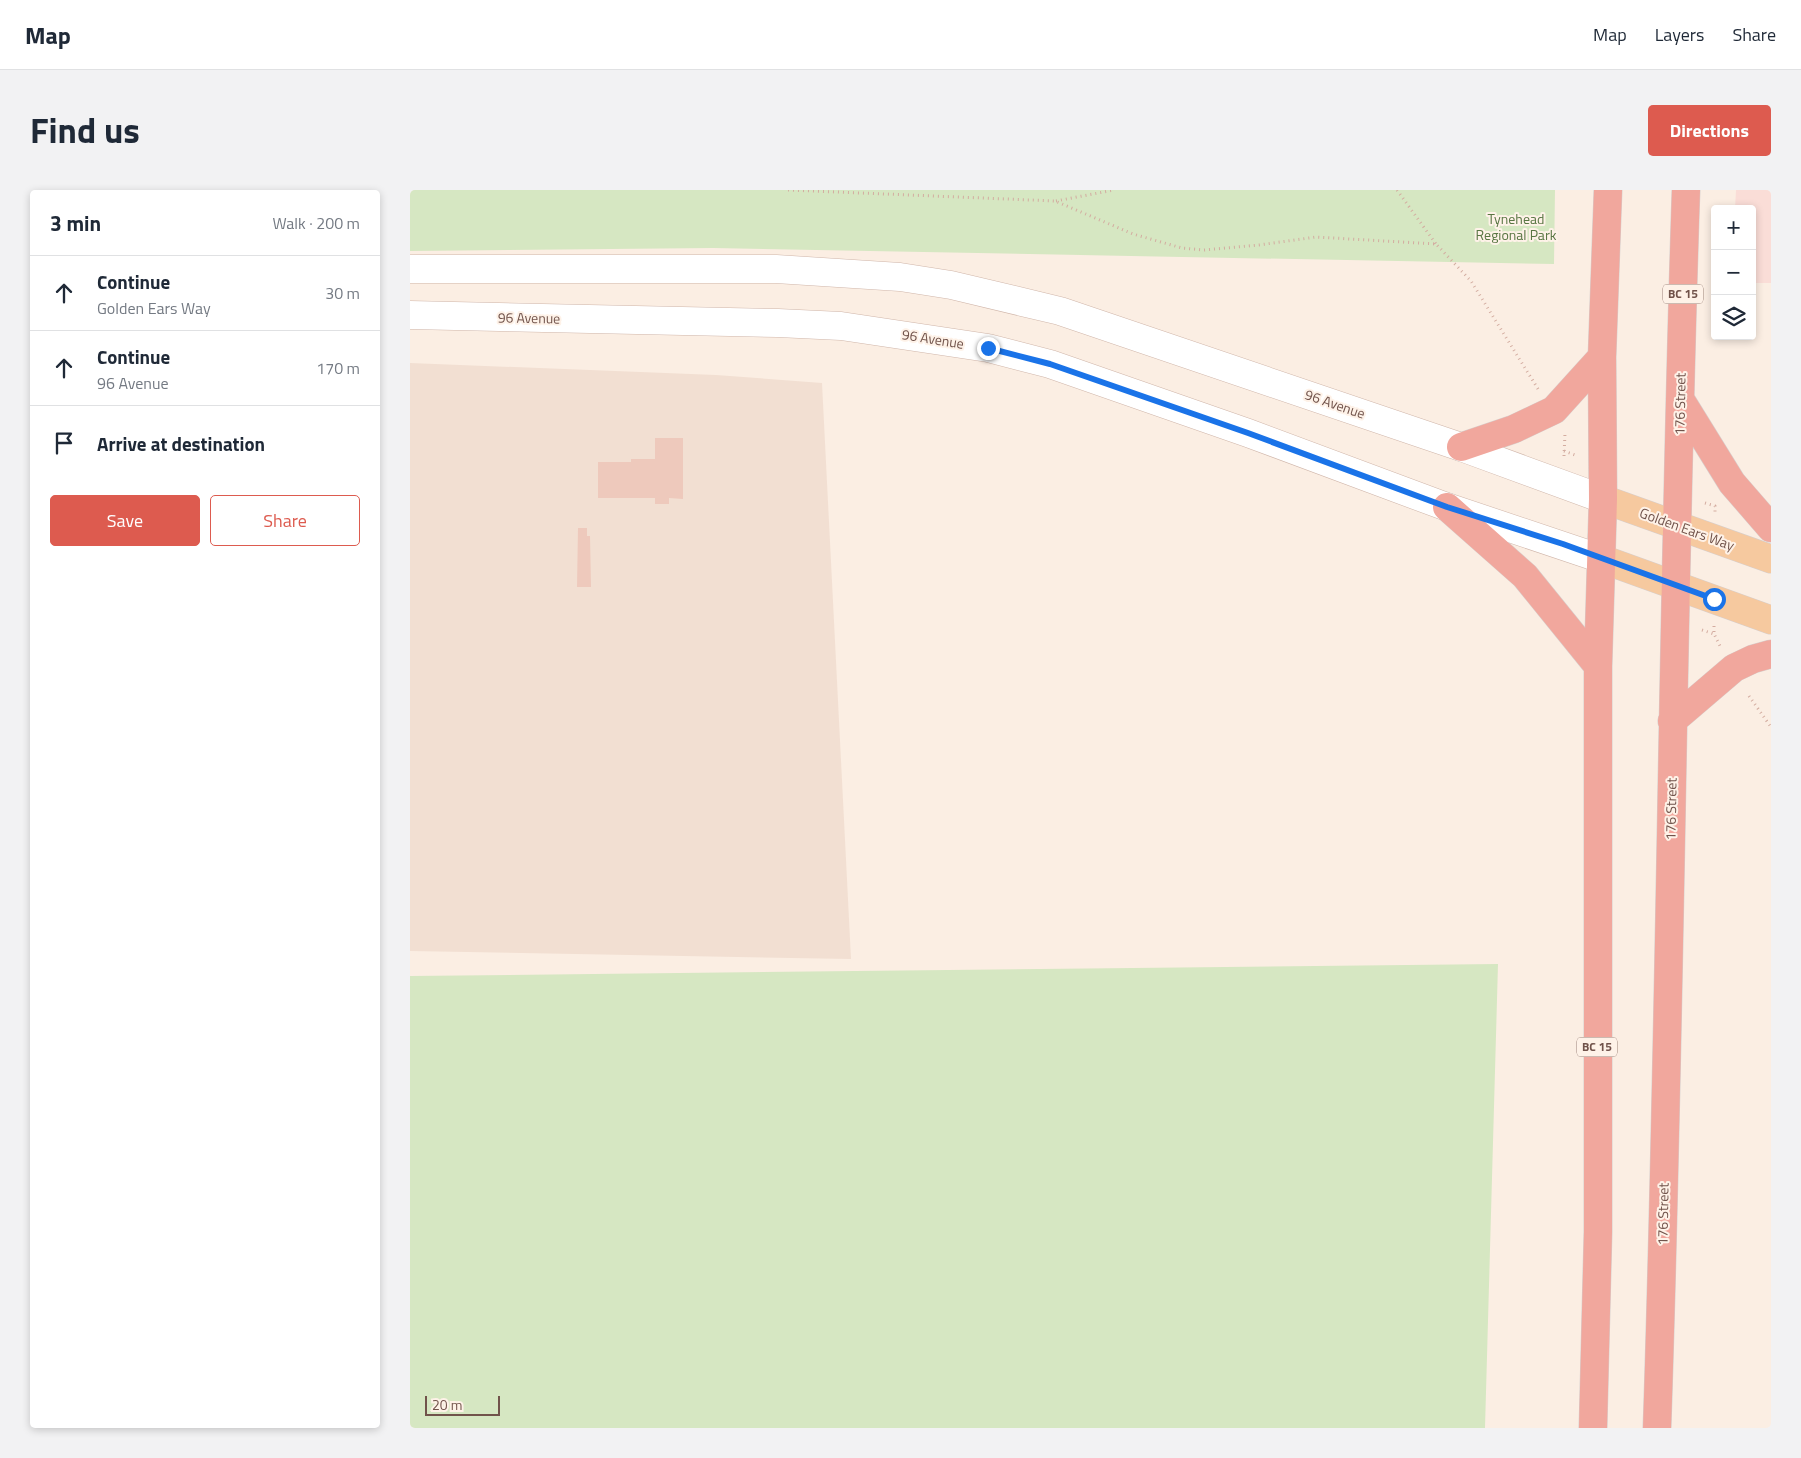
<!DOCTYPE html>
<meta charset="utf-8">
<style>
body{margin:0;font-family:"Titillium Web",sans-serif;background:#f2f2f3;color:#1f2937}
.controls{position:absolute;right:15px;top:15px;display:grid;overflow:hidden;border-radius:5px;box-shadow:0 2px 8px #0003}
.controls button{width:45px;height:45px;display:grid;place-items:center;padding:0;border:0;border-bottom:1px solid #e0e1e3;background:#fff;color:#1f2937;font:25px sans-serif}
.scale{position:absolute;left:15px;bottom:12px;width:75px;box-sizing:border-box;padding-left:5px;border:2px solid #71534b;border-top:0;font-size:14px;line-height:18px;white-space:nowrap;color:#71534b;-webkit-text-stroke:4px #fef2e8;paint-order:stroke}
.stop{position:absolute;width:15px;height:15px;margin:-11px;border:4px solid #1a73e8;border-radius:50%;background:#fff}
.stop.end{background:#1a73e8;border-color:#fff;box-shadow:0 1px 5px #0008}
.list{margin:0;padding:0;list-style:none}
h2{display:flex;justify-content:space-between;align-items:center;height:65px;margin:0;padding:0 20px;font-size:21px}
h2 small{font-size:16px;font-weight:400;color:#747a83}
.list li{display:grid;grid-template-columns:32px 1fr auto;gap:15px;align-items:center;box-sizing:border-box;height:75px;padding:0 20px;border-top:1px solid #e0e1e3}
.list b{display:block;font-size:19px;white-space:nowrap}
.list p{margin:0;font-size:16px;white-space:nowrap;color:#747a83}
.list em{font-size:16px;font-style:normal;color:#747a83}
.actions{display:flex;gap:10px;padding:15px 20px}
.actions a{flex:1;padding:11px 0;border:1px solid #dd5b4f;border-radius:5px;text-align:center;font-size:18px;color:#dd5b4f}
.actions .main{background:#dd5b4f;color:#fff}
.icon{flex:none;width:28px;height:28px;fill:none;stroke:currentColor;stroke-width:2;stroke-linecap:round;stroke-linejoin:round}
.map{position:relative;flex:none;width:1361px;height:1238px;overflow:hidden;border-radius:5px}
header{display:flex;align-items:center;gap:30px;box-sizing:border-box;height:70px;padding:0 25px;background:#fff;border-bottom:1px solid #e0e1e3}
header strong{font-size:24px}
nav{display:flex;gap:28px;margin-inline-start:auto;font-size:18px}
.intro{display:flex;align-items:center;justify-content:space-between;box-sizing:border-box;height:120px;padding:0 30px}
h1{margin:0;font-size:35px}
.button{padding:12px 22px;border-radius:5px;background:#dd5b4f;color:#fff;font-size:18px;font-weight:700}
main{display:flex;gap:30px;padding:0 30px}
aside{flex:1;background:#fff;border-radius:5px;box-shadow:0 2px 8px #0003}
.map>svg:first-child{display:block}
.residential{fill:#f2dfd2}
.commercial{fill:#faddd7}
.green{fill:#d6e7c2}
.building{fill:#eec9bc}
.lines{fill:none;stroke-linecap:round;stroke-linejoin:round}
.secondary-casing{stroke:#d0b6aa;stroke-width:29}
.primary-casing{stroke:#d7cfcd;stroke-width:29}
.highway-casing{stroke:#d7cfcd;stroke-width:29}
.path{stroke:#d3aca0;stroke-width:3;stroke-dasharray:1 4;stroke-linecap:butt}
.secondary{stroke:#fff;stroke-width:28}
.primary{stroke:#f6c99f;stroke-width:28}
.highway{stroke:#f1a79d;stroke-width:28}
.route{stroke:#1a73e8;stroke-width:6}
.labels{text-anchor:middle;stroke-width:4;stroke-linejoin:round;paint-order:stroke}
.shield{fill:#fef2e8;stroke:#9b837a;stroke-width:1}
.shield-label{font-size:12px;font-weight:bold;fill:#71534b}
.park-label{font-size:14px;fill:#597643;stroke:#fef2e8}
.street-label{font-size:14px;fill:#71534b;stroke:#fef2e8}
</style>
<header>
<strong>Map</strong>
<nav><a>Map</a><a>Layers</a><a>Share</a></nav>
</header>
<div class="intro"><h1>Find us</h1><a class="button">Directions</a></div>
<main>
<aside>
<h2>3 min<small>Walk · 200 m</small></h2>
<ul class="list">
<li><svg class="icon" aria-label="ahead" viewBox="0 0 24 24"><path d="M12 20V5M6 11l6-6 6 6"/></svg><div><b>Continue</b><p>Golden Ears Way</p></div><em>30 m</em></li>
<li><svg class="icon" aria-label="ahead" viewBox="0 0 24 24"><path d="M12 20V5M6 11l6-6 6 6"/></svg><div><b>Continue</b><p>96 Avenue</p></div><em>170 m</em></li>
<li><svg class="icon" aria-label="arrive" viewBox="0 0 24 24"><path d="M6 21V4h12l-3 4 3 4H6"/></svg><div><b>Arrive at destination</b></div></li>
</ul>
<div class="actions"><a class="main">Save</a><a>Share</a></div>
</aside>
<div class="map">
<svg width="1361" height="1238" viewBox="0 0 1361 1238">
<rect width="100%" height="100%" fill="#fbeee3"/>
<!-- residential -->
<path class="residential" d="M0,173L306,185L412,193L441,769L0,761Z"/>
<!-- commercial -->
<path class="commercial" d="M1326,0H1361V93H1342V19H1325Z"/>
<!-- green -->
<path class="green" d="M0,0H1145L1144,74L303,58L0,61Z
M1088,774L1075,1238H0V786Z"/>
<!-- building -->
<path class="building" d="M245,248H273V309L259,308V314H245V308H188V272H221V269H245Z
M168,338H177V346H180L181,397H167Z"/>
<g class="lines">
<!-- secondary casing -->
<g class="secondary-casing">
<path id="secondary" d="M0,79H366L490,87L541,95L650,121L1051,257L1193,309
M0,125L368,133L431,136L578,158L640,174L838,243L1037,317L1192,369"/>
</g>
<!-- primary casing -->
<g class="primary-casing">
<path id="primary" d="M1193,309L1361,369
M1192,369L1361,430"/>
</g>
<!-- highway casing -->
<g class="highway-casing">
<path id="highway" d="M1270,209L1322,293L1361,338
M1051,257L1104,239L1144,220L1192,167
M1037,317L1115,386L1188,476
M1262,531L1324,478L1343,469L1361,464
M1183,1238L1188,1042V476L1193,309L1192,167L1198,0
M1247,1238C1261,825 1262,413 1276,0"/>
</g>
<!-- path -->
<path class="path" d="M378,0L645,11L723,44L772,58L794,60L849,55L906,47L1026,54L1061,91L1128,199
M987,0L1026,54
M646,11L704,0
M1154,261L1165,265
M1154,266L1155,243
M1295,313L1305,316V322
M1304,436V444L1310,456
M1292,440L1304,444
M1339,506L1361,537"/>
<!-- secondary -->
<use href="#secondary" class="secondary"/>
<!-- primary -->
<use href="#primary" class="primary"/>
<!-- highway -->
<use href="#highway" class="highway"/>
</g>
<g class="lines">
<!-- route -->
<path class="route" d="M578,158L640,174L838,243L1037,317L1153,354L1304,409"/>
</g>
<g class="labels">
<!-- shield labels -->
<g class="shield">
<rect x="1253" y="94.5" width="40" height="19" rx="4"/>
<rect x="1167" y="847.5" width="40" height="19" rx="4"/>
</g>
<g class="shield-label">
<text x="1273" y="108">BC 15</text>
<text x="1187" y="861">BC 15</text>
</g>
<!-- park labels -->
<g class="park-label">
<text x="1106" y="34">Tynehead<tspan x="1106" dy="16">Regional Park</tspan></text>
</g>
<!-- street labels -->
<g class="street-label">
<text transform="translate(119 128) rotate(1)" y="5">96 Avenue</text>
<text transform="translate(523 149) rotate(9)" y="5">96 Avenue</text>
<text transform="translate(925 214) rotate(19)" y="5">96 Avenue</text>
<text transform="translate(1270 214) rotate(-89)" y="5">176 Street</text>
<text transform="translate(1277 339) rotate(20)" y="5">Golden Ears Way</text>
<text transform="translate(1261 619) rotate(-89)" y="5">176 Street</text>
<text transform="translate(1253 1024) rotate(-89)" y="5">176 Street</text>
</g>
</g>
</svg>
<div class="controls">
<button>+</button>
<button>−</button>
<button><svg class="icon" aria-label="layers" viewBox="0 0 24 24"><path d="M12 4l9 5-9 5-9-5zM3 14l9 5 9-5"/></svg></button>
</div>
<div class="scale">20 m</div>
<div class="stop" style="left:1304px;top:409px"></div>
<div class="stop end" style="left:578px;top:158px"></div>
</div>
</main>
